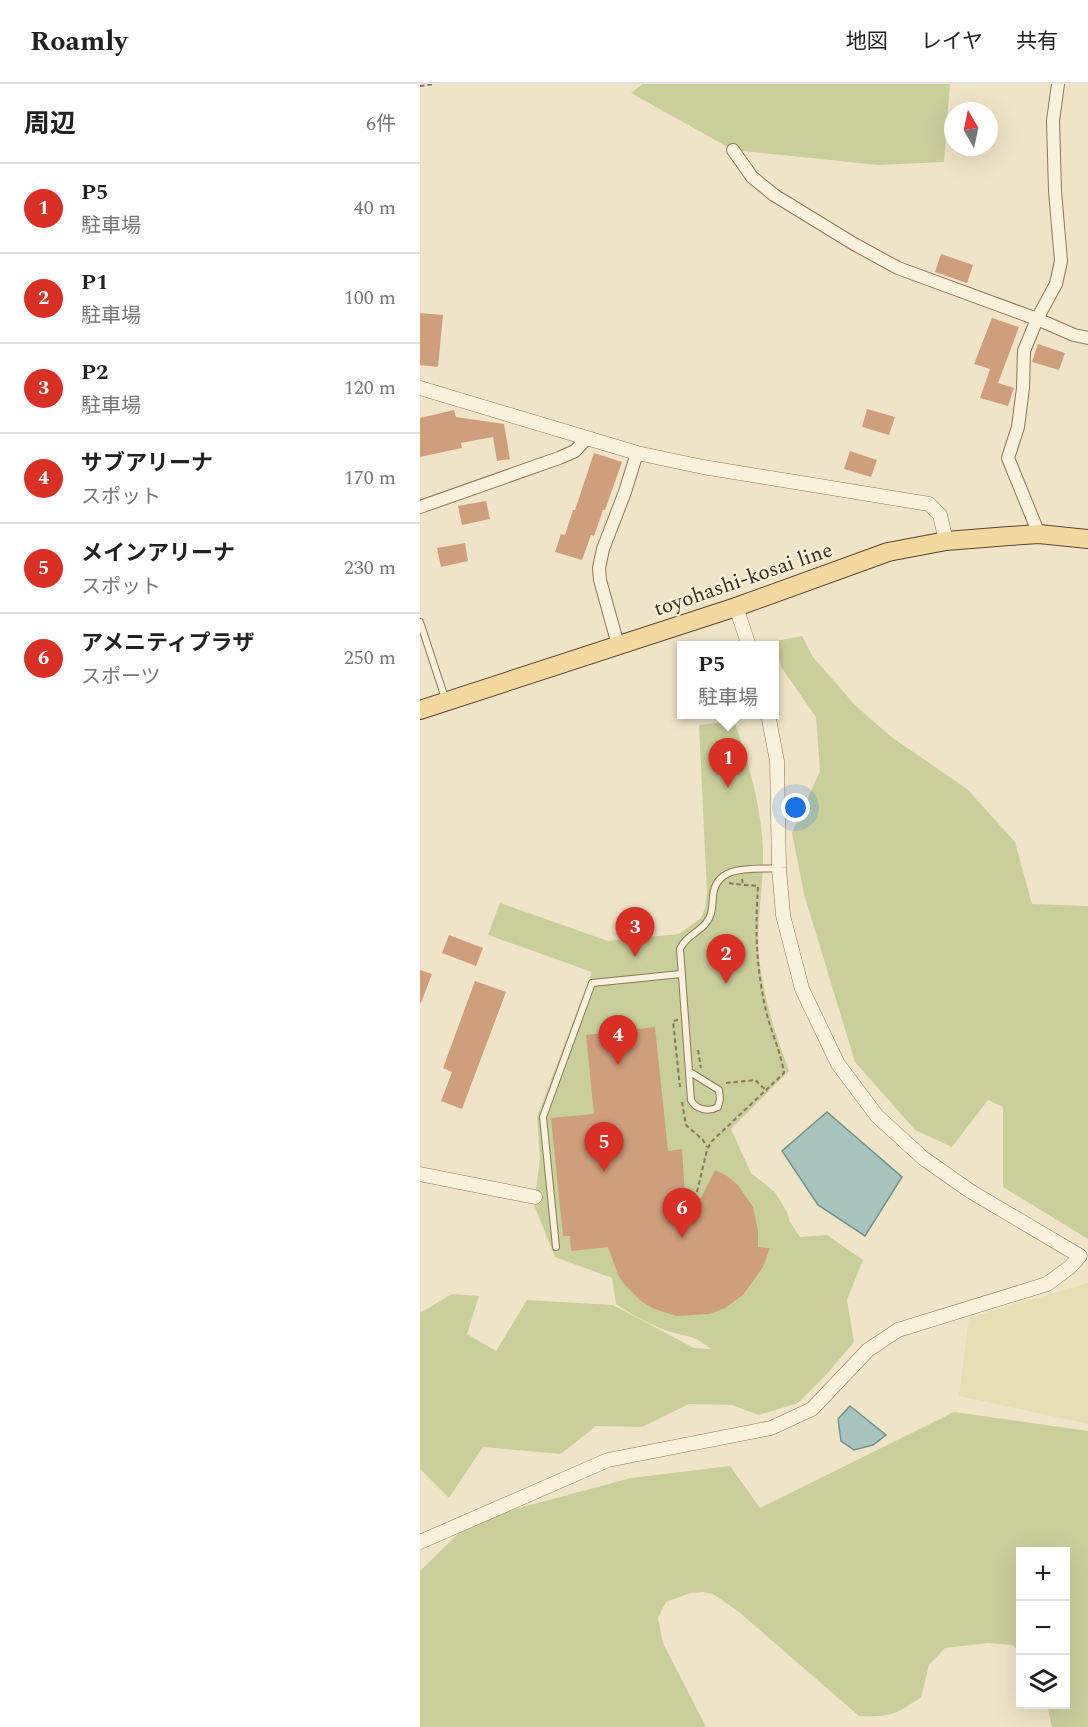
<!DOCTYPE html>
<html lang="ja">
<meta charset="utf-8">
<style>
body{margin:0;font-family:Spectral,"Noto Sans JP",serif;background:#f2f2f2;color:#222}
.controls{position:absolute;right:18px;bottom:18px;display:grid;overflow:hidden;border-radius:0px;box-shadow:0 6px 24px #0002}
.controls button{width:54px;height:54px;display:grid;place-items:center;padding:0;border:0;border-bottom:2px solid #e0e0e0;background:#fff;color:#222;font:30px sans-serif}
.compass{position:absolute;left:524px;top:18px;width:54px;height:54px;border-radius:50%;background:#fff;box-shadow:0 6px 24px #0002;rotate:351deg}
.you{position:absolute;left:376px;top:724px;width:21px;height:21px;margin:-15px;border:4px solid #fff;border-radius:50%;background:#1a73e8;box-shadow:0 0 0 9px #1a73e833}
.badge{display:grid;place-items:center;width:39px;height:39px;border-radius:50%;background:#d93025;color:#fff;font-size:20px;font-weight:700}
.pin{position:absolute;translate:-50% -50px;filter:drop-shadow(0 2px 3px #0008)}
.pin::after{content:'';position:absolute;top:32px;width:21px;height:18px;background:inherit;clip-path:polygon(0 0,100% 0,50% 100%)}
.popup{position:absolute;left:257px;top:557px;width:102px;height:78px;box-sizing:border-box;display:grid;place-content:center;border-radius:0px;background:#fff;filter:drop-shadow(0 2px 4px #0005);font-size:20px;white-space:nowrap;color:#767676}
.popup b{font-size:22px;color:#222}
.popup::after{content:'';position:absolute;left:50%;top:100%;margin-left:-12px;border:12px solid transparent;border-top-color:#fff}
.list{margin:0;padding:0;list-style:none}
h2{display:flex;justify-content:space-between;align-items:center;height:78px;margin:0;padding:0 24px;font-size:26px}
h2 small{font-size:20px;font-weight:400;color:#767676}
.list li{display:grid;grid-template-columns:39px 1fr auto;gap:18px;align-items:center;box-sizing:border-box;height:90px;padding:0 24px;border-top:2px solid #e0e0e0}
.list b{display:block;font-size:22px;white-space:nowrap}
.list p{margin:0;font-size:20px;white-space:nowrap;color:#767676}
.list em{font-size:20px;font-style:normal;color:#767676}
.icon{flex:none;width:33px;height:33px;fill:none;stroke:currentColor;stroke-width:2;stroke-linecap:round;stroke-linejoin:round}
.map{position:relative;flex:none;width:668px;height:1643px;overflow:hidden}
header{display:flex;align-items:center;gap:36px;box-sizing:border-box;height:84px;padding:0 30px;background:#fff;border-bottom:2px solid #e0e0e0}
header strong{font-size:28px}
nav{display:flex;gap:33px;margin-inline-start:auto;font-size:21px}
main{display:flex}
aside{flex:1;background:#fff}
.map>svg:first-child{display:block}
.farmland{fill:#e6deb5}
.green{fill:#c9cf9b}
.water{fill:#a9c4bc;stroke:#6f938a;stroke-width:1.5}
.building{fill:#cf9f7d}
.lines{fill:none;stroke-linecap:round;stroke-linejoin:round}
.service-casing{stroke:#8d765c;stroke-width:8}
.minor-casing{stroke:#8d765c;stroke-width:14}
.tertiary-casing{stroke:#8d765c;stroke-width:15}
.primary-casing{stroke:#5b4430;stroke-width:20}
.path{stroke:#8d765c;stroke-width:2;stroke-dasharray:4.5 3;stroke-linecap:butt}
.service{stroke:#faf1dc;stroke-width:6}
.minor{stroke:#faf1dc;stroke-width:12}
.tertiary{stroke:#faf1dc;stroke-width:14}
.primary{stroke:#f3d9a0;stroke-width:18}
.labels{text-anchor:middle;stroke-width:4.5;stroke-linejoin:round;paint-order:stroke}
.street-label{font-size:21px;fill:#3d2e20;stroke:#f7eed8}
</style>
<header>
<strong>Roamly</strong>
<nav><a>地図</a><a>レイヤ</a><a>共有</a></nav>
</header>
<main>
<aside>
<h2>周辺<small>6件</small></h2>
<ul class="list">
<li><span class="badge">1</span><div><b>P5</b><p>駐車場</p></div><em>40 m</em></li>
<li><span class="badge">2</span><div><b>P1</b><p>駐車場</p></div><em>100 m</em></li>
<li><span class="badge">3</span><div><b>P2</b><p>駐車場</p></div><em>120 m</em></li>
<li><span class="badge">4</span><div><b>サブアリーナ</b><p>スポット</p></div><em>170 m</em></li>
<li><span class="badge">5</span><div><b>メインアリーナ</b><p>スポット</p></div><em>230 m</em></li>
<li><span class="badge">6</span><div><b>アメニティプラザ</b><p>スポーツ</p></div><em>250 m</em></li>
</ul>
</aside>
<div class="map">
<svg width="668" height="1643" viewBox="0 0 668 1643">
<rect width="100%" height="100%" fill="#f0e4c8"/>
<!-- farmland -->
<path class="farmland" d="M668,1199V1340L539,1312L549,1234Z"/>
<!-- green -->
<path class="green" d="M222,0H530L524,78L458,81L313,66L211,9Z
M382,552L393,573L435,621L470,652L547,705L595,758L612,820L668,822V1155L583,1103V1023L568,1016L532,1063L495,1046L435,978L384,810L372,749L400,687L396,633L361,583L356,557Z
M314,637C329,680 341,720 343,766C344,802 336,837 339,872C343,912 355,949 369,987L311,1045L331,1089L355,1108L367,1128L370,1138L380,1153L407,1151L443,1176L427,1216L434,1258L406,1291L378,1319L339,1331L312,1321L269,1320L222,1343L176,1342L141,1370L63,1363L29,1414L0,1385V1229L32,1210L59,1212L47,1250L76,1267L107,1216L193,1221L274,1264L291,1265C274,1251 268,1253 248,1247C230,1241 212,1231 196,1220L192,1194L135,1173L114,1121L120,1074L117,1033L172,888L68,851L80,819L188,857L259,850L281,834L285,824L287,809L279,641Z
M534,1328L668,1347V1643H632L627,1621L646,1620V1468H600V1567L592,1561L568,1559L525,1564L509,1581L501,1613C476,1631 470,1633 439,1632L319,1528L293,1510L283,1508L271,1509L246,1518L238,1534L243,1559L286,1643H0V1487L42,1446L67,1435L99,1424L211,1394L310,1382L340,1424Z"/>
<!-- water -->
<path class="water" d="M407,1028L482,1093L445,1152L398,1121L362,1067Z
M430,1322L466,1351L453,1361L434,1366L421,1357L418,1335Z"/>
<!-- building -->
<path class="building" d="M521,170L553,181L547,199L515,188Z
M0,229L23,231L18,283L0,281Z
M572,234L599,243L578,299L594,304L588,322L560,314L570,285L554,280Z
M618,260L645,269L639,286L612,278Z
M447,325L475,333L469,351L442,343Z
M34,326L36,333L84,340L90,375L77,377L73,353L41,359L42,364L0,373V334Z
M430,367L457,376L451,393L424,385Z
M174,369L202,378L185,426H183L174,452L171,451L162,476L135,468L141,450L145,451L153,426H155Z
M66,417L70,435L42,441L38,422Z
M45,459L48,477L21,483L17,464Z
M29,851L63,864L56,882L22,869Z
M0,886L12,890L1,919L0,918Z
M55,897L86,908L42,1025L21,1017L32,988L23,984Z
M235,943L248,1067L262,1065L265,1112L281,1114L295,1086L307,1092L318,1101L333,1123L338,1147V1163L350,1164L343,1183L323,1211L305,1224L289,1230L257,1232L234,1225L221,1217L204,1200L198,1191L188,1163L151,1167L150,1152H143L131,1034L174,1030L166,951Z"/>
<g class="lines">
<!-- service casing -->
<g class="service-casing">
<path id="service" d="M0,538L25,614
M270,988L299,1006L300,1015L298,1023C289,1028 276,1026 271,1016L260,865C266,852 278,849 286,839C293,831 292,821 293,812C296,779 334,786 359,784
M136,1163L123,1033L172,899L261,890"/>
</g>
<!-- minor casing -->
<g class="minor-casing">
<path id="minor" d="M313,66L332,93L354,111L434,160L478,184L617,235L654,251L668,254
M0,423L139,374L155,367L166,355
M619,450L588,374L598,343L603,304L604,267L617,235L636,200L641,177L635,107L633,37L638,0
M198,561L180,496L179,484L183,465L205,408L217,369"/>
</g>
<!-- tertiary casing -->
<g class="tertiary-casing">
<path id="tertiary" d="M0,304L217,369L283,383L509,420L520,431L526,457
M316,523L329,562
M0,1090L115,1113
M0,1458L188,1376L351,1344L392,1325L448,1266L478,1246L627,1200L650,1183L660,1172L550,1107L503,1074L457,1032L418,980L382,905L363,831L359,784L357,677L348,630"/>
</g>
<!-- primary casing -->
<g class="primary-casing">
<path id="primary" d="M0,626L316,523L468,468L526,457L589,452L619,450L668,455"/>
</g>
<!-- path -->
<path class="path" d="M0,2L15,0
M309,799L323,801
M258,936L253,937L260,1003
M278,966L281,984
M306,999L335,996L347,1007
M262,1018L266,1041L283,1056L287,1063
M277,1108L287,1066L291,1058L364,989C361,969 352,950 347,931C336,885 335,849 338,802L323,801L322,795"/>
<!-- service -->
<use href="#service" class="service"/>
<!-- minor -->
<use href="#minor" class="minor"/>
<!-- tertiary -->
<use href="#tertiary" class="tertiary"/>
<!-- primary -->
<use href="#primary" class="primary"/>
</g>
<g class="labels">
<!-- street labels -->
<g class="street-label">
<text transform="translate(323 495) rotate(-19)" y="7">toyohashi-kosai line</text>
</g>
</g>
</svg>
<div class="controls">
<button>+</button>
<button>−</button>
<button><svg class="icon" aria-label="layers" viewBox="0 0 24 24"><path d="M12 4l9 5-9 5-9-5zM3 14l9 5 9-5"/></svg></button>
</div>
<svg class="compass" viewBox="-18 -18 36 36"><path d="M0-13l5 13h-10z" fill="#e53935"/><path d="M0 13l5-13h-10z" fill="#767676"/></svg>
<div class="you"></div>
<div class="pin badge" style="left:308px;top:704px">1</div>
<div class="popup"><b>P5</b>駐車場</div>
<div class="pin badge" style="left:306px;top:900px">2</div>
<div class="pin badge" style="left:215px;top:873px">3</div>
<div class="pin badge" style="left:198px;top:981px">4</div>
<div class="pin badge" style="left:184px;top:1088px">5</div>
<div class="pin badge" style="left:262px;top:1154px">6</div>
</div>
</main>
